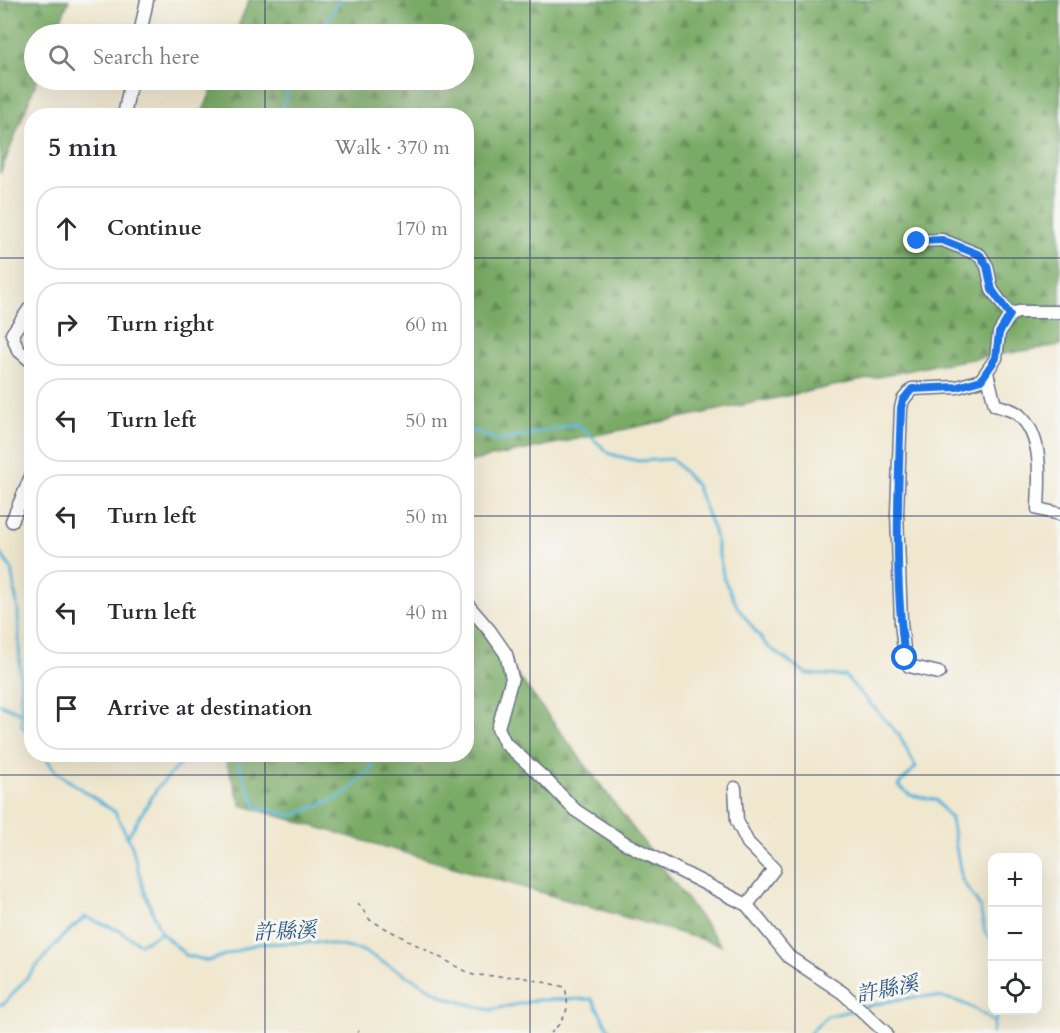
<!DOCTYPE html>
<meta charset="utf-8">
<style>
body{margin:0;font-family:Cardo,"Noto Serif TC",serif;background:#f2f2f3;color:#2b2b33}
.controls{position:absolute;right:18px;bottom:18px;display:grid;overflow:hidden;border-radius:12px;box-shadow:0 6px 24px #0002}
.controls button{width:54px;height:54px;display:grid;place-items:center;padding:0;border:0;border-bottom:2px solid #e1e1e2;background:#fff;color:#2b2b33;font:30px sans-serif}
.stop{position:absolute;width:18px;height:18px;margin:-14px;border:4px solid #1a73e8;border-radius:50%;background:#fff}
.stop.end{background:#1a73e8;border-color:#fff;box-shadow:0 2px 6px #0008}
.list{margin:0;padding:0;list-style:none}
h2{display:flex;justify-content:space-between;align-items:center;height:78px;margin:0;padding:0 24px;font-size:26px}
h2 small{font-size:20px;font-weight:400;color:#7c7c81}
.list li{display:grid;grid-template-columns:39px 1fr auto;gap:18px;align-items:center;box-sizing:border-box;height:84px;margin:0 12px 12px;padding:0 12px;border:2px solid #e1e1e2;border-radius:24px}
.list b{display:block;font-size:22px;white-space:nowrap}
.list em{font-size:20px;font-style:normal;color:#7c7c81}
.icon{flex:none;width:33px;height:33px;fill:none;stroke:currentColor;stroke-width:2;stroke-linecap:round;stroke-linejoin:round}
.map{position:relative;flex:none;width:1060px;height:1033px;overflow:hidden}
.search{position:absolute;background:#fff;box-shadow:0 6px 24px #0002;left:24px;top:24px;width:450px;height:66px;display:flex;align-items:center;gap:15px;box-sizing:border-box;padding:0 21px;border-radius:33px;color:#7c7c81;font-size:22px}
.panel{position:absolute;background:#fff;box-shadow:0 6px 24px #0002;left:24px;top:108px;width:450px;height:654px;border-radius:24px}
.map>svg:first-child{display:block}
.forest{fill:url(#forest-firs);stroke:#4a6d62;stroke-width:1.5}
.lines{fill:none;stroke-linecap:round;stroke-linejoin:round}
.stream{stroke:#5ab5d8;stroke-width:3}
.minor-casing{stroke:#666f86;stroke-width:15}
.path{stroke:#666f86;stroke-width:1.5;stroke-dasharray:4.5 4.5;stroke-linecap:butt}
.minor{stroke:#fff;stroke-width:12}
.route{stroke:#1a73e8;stroke-width:8}
.grid{fill:none;stroke:#1b2f5e;stroke-width:1.5;stroke-opacity:0.55}
.labels{text-anchor:middle;stroke-width:6;stroke-linejoin:round;paint-order:stroke}
.water-label{font-size:21px;font-style:italic;fill:#2e5783;stroke:#f6f6f2}
</style>
<div class="map">
<svg width="1060" height="1033" viewBox="0 0 1060 1033">
<defs>
<pattern id="forest-firs" width="22" height="20" patternUnits="userSpaceOnUse" patternTransform="scale(1.5)"><rect width="22" height="20" fill="#7aab66"/><path d="M5 1l3.5 6h-7zM16 11l3.5 6h-7z" fill="#638c57"/></pattern>
</defs>
<rect width="100%" height="100%" fill="#f6f6f2"/>
<filter id="ink" filterUnits="userSpaceOnUse"><feTurbulence type="fractalNoise" baseFrequency=".0167" numOctaves="2"/><feDisplacementMap in="SourceGraphic" scale="12" xChannelSelector="R" yChannelSelector="G"/><feConvolveMatrix kernelMatrix="1 2 1 2 8 2 1 2 1" color-interpolation-filters="sRGB"/></filter>
<filter id="wash" filterUnits="userSpaceOnUse"><feTurbulence type="fractalNoise" baseFrequency=".008" numOctaves="4" result="noise"/><feDisplacementMap in="SourceGraphic" scale="24" xChannelSelector="R" yChannelSelector="G"/><feGaussianBlur stdDeviation="1.35" result="paint"/><feColorMatrix in="noise" values="0 0 0 0 0 0 0 0 0 0 0 0 0 0 0 0 0 1.4 0 .05"/><feComposite in="paint" operator="in"/></filter>
<g filter="url(#wash)">
<rect width="100%" height="100%" fill="#f0e7cf"/>
<!-- forest -->
<path class="forest" d="M0,0H69L55,34H34V80H37L0,174Z
M249,0H1060V345L935,365L467,462L466,116H201L216,80H464V34H235Z
M467,608L721,945L241,805L224,755L466,754Z"/>
<g class="lines">
<!-- stream -->
<path class="stream" d="M318,34L340,0
M279,116L293,80
M466,428L499,441L577,424L610,454L638,461L672,459L696,485L714,531L724,579L738,608L767,646L807,674L845,676L899,735L916,767L898,785L910,795L936,800L951,819L962,880L980,907L985,932L992,940
M0,553L11,568L18,610L22,726L32,739
M0,704L21,713
M43,754L56,772L115,812L132,846L143,888L161,933L186,955L208,961L257,944L319,942L361,950L447,998L490,1010L538,1000L592,999L611,1033
M239,754V766L257,807L292,816L345,795L373,767L365,754
M128,836L158,787L190,754
M0,1005L5,1003L62,937L85,917L118,930L140,944L161,933
M864,1007C914,995 952,986 994,1023L992,1033
M994,1023L1001,1010
M810,1033L827,1016L855,1010"/>
</g>
</g>
<g filter="url(#ink)">
<g class="lines">
<!-- minor casing -->
<g class="minor-casing">
<path id="minor" d="M140,34L147,0
M124,116L131,80
M917,241L942,240L980,255L987,266L992,290L1010,315
M32,305L12,334L18,350L32,362
M987,373L995,405C1003,408 1015,410 1020,416C1044,438 1039,479 1038,509L1060,514
M12,521L32,474
M466,603L490,631L506,654L512,678L498,728L505,743L546,780L575,810L625,843L747,905L789,957L843,993L886,1033
M939,673L909,666L905,658L901,623L897,513L901,408L903,400L912,389L957,387L981,380L996,358L999,333L1010,315L1018,312H1060
M735,788L737,821L748,843L774,869L747,905"/>
</g>
<!-- path -->
<path class="path" d="M358,903L370,920L473,975L521,977L565,987C570,1010 567,1016 551,1033
M357,1033L359,1031"/>
<!-- minor -->
<use href="#minor" class="minor"/>
</g>
</g>
<g class="lines" filter="url(#ink)">
<!-- route -->
<path class="route" d="M905,658C894,575 898,492 901,408L903,400L912,389L957,387L981,380L996,358L999,333L1010,315L992,290L987,266L980,255L942,240L917,241"/>
</g>
<!-- grid -->
<path class="grid" d="M265,0V34M530,0V1033M795,0V1033M265,80V116M0,258H32M466,258H1060M0,516H32M466,516H1060M265,754V1033M0,775H1060"/>
<g class="labels">
<!-- water labels -->
<g class="water-label">
<text transform="translate(285 931) rotate(-3)" y="7">許縣溪</text>
<text transform="translate(887 989) rotate(-11)" y="7">許縣溪</text>
</g>
</g>
</svg>
<div class="controls">
<button>+</button>
<button>−</button>
<button><svg class="icon" aria-label="locate" viewBox="0 0 24 24"><circle cx="12" cy="12" r="6"/><path d="M12 2v4M12 18v4M2 12h4M18 12h4"/></svg></button>
</div>
<div class="stop" style="left:905px;top:658px"></div>
<div class="stop end" style="left:917px;top:241px"></div>
<div class="search"><svg class="icon" aria-label="search" viewBox="0 0 24 24"><circle cx="10" cy="10" r="6"/><path d="M15 15l6 6"/></svg>Search here</div>
<section class="panel">
<h2>5 min<small>Walk · 370 m</small></h2>
<ul class="list">
<li><svg class="icon" aria-label="ahead" viewBox="0 0 24 24"><path d="M12 20V5M6 11l6-6 6 6"/></svg><div><b>Continue</b></div><em>170 m</em></li>
<li><svg class="icon" aria-label="right" viewBox="0 0 24 24"><path d="M7 20v-9h11M14 6l5 5-5 5"/></svg><div><b>Turn right</b></div><em>60 m</em></li>
<li><svg class="icon" aria-label="left" viewBox="0 0 24 24"><path d="M17 20v-9H6M10 6l-5 5 5 5"/></svg><div><b>Turn left</b></div><em>50 m</em></li>
<li><svg class="icon" aria-label="left" viewBox="0 0 24 24"><path d="M17 20v-9H6M10 6l-5 5 5 5"/></svg><div><b>Turn left</b></div><em>50 m</em></li>
<li><svg class="icon" aria-label="left" viewBox="0 0 24 24"><path d="M17 20v-9H6M10 6l-5 5 5 5"/></svg><div><b>Turn left</b></div><em>40 m</em></li>
<li><svg class="icon" aria-label="arrive" viewBox="0 0 24 24"><path d="M6 21V4h12l-3 4 3 4H6"/></svg><div><b>Arrive at destination</b></div></li>
</ul>
</section>
</div>
